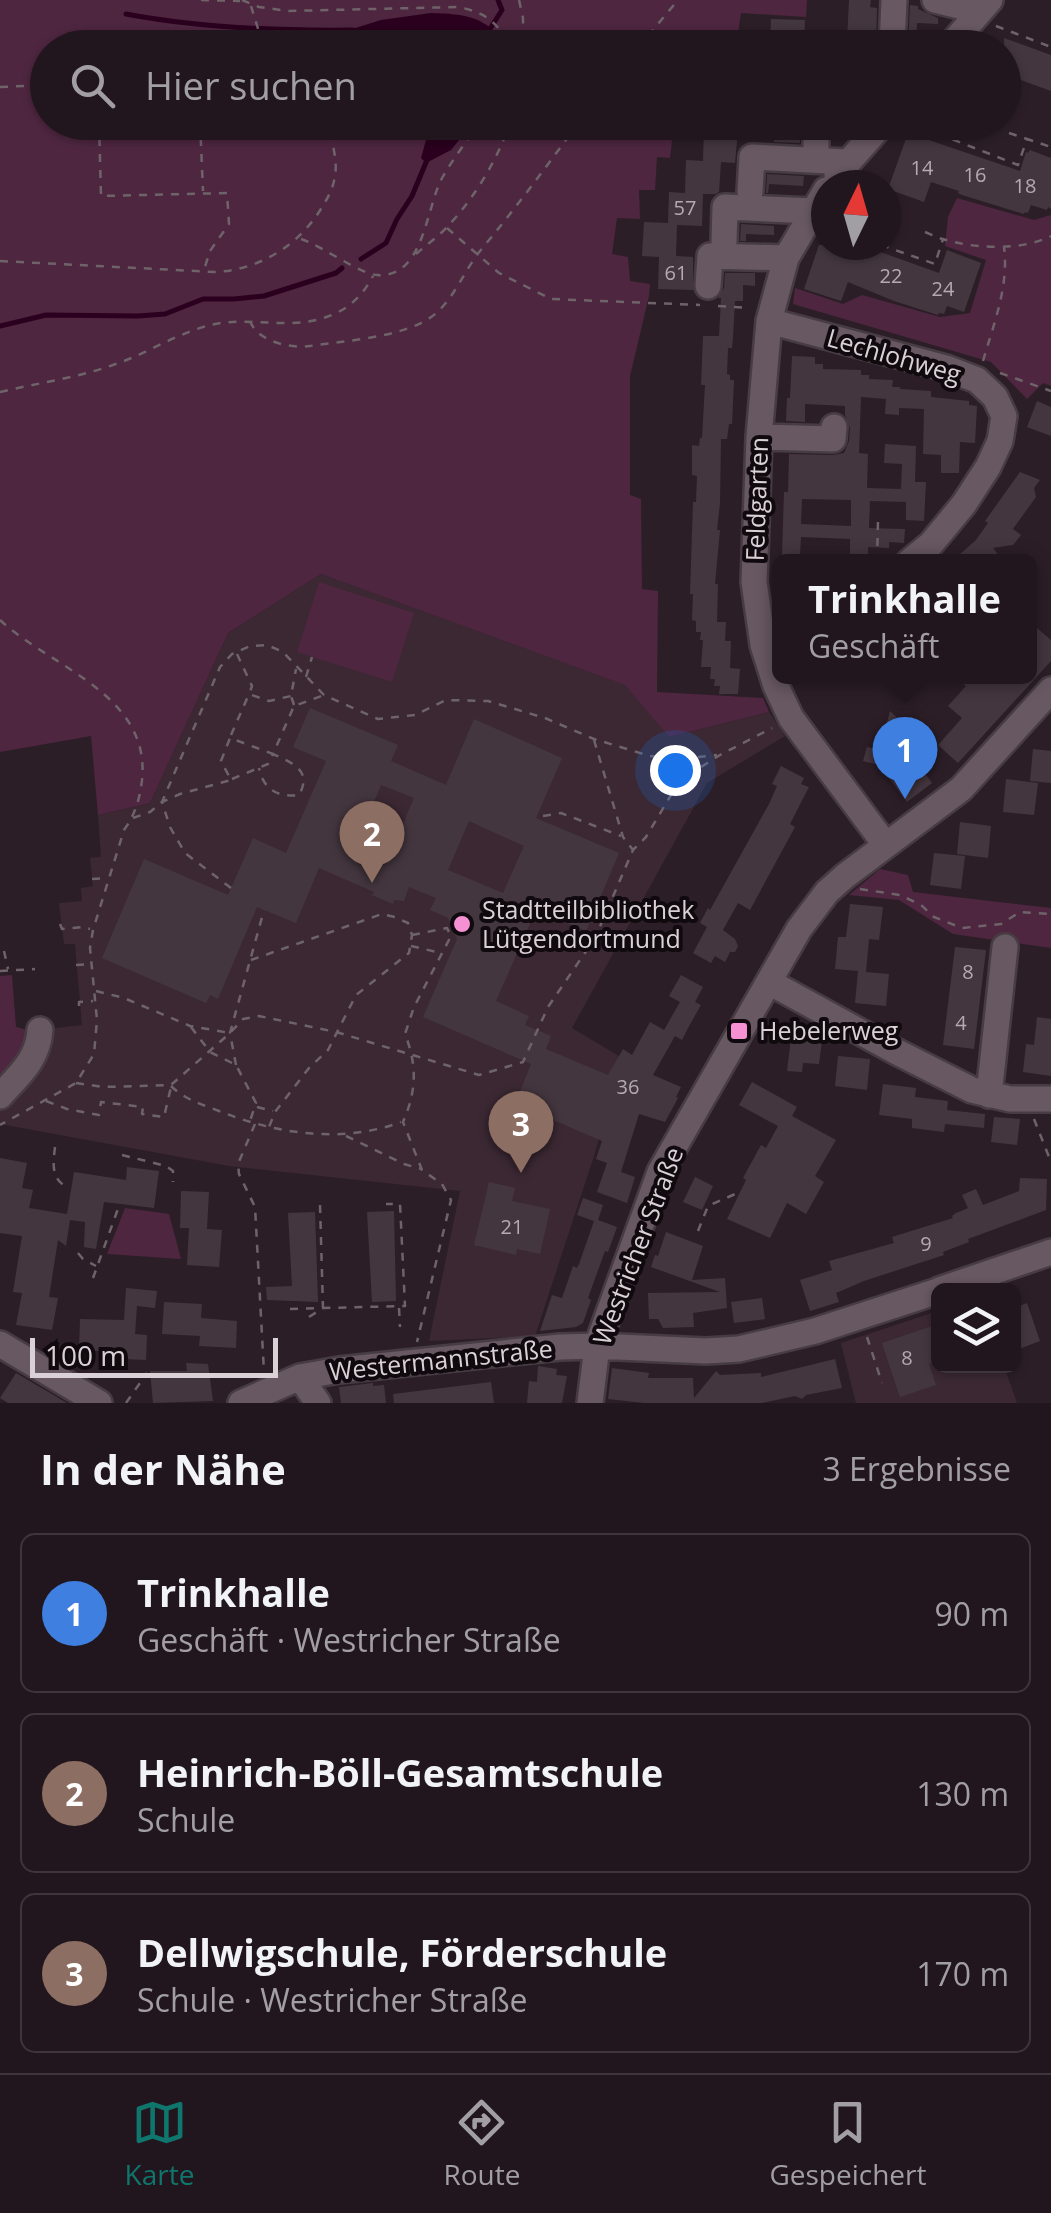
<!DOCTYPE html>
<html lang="de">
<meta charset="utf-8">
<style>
body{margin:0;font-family:"Open Sans",sans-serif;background:#291f26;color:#f1f3f6}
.controls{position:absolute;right:30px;bottom:30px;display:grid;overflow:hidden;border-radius:15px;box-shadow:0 2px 8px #0004}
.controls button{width:90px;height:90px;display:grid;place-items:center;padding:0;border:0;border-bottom:2px solid #3e353b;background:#21161d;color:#f1f3f6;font:50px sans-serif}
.compass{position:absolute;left:811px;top:170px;width:90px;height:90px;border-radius:50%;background:#21161d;box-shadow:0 2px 8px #0004;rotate:5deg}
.scale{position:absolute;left:30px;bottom:25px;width:248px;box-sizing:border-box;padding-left:10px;border:5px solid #dad1d6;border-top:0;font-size:28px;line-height:35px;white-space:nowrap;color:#dad1d6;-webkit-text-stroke:8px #100a0e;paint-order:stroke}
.you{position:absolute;left:675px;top:770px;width:35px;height:35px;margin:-25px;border:8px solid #fff;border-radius:50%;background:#1a73e8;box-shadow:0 0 0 15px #1a73e833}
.badge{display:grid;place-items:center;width:65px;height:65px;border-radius:50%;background:#0f766e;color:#fff;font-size:32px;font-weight:700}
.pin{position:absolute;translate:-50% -82px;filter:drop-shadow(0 2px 5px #0008)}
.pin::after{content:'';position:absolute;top:52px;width:35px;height:30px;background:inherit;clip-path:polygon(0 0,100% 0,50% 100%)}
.popup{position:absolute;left:772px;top:554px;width:265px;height:130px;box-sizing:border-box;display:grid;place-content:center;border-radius:15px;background:#21161d;filter:drop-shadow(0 2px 8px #0005);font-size:32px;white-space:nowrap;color:#a29fa4}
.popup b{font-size:38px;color:#f1f3f6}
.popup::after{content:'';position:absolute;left:50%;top:100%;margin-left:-20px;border:20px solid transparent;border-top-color:#21161d}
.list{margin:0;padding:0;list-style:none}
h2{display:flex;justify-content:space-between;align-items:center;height:130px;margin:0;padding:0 40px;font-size:42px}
h2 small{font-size:32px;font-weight:400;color:#a29fa4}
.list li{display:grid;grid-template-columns:65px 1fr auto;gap:30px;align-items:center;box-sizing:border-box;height:160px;margin:0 20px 20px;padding:0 20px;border:2px solid #3e353b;border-radius:15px}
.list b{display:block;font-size:38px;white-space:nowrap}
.list p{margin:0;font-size:32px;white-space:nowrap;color:#a29fa4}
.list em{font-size:32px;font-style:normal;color:#a29fa4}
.icon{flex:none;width:55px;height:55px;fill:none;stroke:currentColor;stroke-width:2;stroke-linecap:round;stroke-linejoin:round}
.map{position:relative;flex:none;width:1051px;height:1403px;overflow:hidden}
.search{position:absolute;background:#21161d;box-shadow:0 2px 8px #0004;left:30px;right:30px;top:30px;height:110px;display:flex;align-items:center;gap:25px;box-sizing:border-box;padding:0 35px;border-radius:55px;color:#a29fa4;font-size:38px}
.sheet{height:670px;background:#21161d}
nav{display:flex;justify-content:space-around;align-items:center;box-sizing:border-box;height:140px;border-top:2px solid #3e353b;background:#21161d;font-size:28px;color:#a29fa4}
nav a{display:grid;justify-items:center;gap:5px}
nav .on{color:#0f766e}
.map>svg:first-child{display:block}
.built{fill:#3b2833}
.green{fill:#4e2640}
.water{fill:#2a001e}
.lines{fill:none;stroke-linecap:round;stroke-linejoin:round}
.stream{stroke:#2a001e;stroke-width:5}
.building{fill:#44363f;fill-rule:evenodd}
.minor-casing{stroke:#473c43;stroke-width:30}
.path{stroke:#6f636a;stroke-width:2.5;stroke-dasharray:8 8;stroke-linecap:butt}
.minor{stroke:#685861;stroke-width:25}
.poi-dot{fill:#f591d2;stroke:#100a0e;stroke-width:4}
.labels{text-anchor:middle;stroke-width:8;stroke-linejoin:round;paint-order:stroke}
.number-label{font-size:20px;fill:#b4aab0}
.street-label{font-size:25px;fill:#dad1d6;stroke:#100a0e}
.poi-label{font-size:25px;fill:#dad1d6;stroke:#100a0e;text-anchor:start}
</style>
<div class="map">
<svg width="1051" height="1403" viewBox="0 0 1051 1403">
<rect width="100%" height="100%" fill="#2c1e27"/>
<!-- built -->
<path class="built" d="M321,574L626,685L669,737L769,712L785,736L707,783L572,1028L622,1058L594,1156L535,1336L429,1341L460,1191L229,1166L0,1124V1088L31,1031L82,1025L75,944H64L59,903L82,901L81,888L93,886L90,858L101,857L98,815L150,803L228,633Z
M938,1311V1366H1004L1017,1403H856L841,1343Z"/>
<!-- green -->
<path class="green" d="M0,0H807L806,17L741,13L736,47L48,48V122L674,123L670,158L657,157L655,190H639L640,219L617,218L612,254L628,257L630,281L650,284L649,296L630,376V495L641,499L642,589L658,591L657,692L763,698L769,712L669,737L625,685L321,574L228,633L150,803L98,815L91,736L0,752Z
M957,198L1034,220L1051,215V386L1043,383L1027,399L991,362L793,304L795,288L843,304L862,295L940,317L970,313L986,260L945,246L948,217Z
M319,582L414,613L392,682L297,652Z
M880,869L908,875L913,892L1051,908V948L953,934L899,900L849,895Z
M12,975L16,1027L31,1031V1046L0,1088V976Z
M125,1208L169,1214L181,1259L107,1254Z"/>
<!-- water -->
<path class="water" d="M431,13C464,14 489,16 505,47H417L349,30L381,20Z
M431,122H473V123L451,150L426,163L421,158Z"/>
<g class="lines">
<!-- stream -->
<path class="stream" d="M126,14C200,28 277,31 353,30
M488,32L502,10L498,0
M361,259L386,243L397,219L412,196L427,160
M0,326L46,315L138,316L165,314L203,299H234L264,296L336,273L342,268"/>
</g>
<!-- building -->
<path class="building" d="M849,0H871L870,7L877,8L876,42L847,40Z
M910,5L918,6V9L938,18V24L917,23L916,47H908Z
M771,19L805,20L804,48H770Z
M1004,38L1051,55V91L1018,79L1005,115Z
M775,122H801L800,143L774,142Z
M704,128L738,129L735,163L721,162L719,192L716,194H703L702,226L677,225L676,256L693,257V290L658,289L659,257L642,256L644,222L668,223L669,192L685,193L686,160L703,161Z
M908,133L1020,171L1026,152L1028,153L1030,150L1051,158V209L1048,207L1047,210L1031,205L1028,213L1025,212L1024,214L962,195L958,193L959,191L931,182L924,202L888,189Z
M767,174L804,176L803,186L769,184L768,193H766Z
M741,224L774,226V235L746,234V241H740Z
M819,245H861L939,273L947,250L981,263L964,312L947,306L944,314L939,313L938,315L894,301L848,282L841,301L804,289Z
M725,273H755V286L743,285V301H735L733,337L732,348H728L727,374L730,375V380H734L732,424H729L727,439H721L720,503L717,530H720L715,584H718L717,622H726L725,641H731L730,668L740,669L738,694H719L720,686H714L715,679H710L711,667H701L703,640H700L701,632H696V621L692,620L693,594H690L693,502H696L697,476L692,475V445L699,446L700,438H702L705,385H701L703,336H719L721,298H718L724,288Z
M792,356L815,357V364H823V369L861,370V375H869V379L893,380L892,387H900V389L931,391V397L969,401V405L977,406L975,443L960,442L959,473H941V455L923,454L924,409L899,408V415L885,414L886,399L861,397L859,453L868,454L867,488L901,489L902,464L884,463L885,444L916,446L915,482H926L924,521L906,520V502L870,501L869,528L905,529L904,543L889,542V548L868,547V558L850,557V539L801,537L800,555H782L784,492H788L789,454L833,455L844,453L849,441L850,428L845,415V406L805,404V422L786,421L787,398H790ZM802,499L851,500V526L801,524Z
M1037,401L1051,407V436L1027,427Z
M1020,472L1040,480L1034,488L1036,497L1013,529L1021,535L1013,545L993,548L1004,562H951L976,540L988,523L985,521Z
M1037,628L1051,640V661L958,763L938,745L962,718L948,706L966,686L952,676H1030V635Z
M310,708L398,745L391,761L446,785L474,719L562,758L536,818L619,853L586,931L536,910L496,1001L529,1016L525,1025L551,1036L546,1049L608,1075L623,1049L632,1055L650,1022L664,1030L680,1002L669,996L681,975L703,987L695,1002L701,1005L688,1028L682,1040L675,1036L653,1075L681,1087L676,1097L678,1098L665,1122L639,1114L621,1172L635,1177L627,1203L597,1192L607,1163L596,1159L602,1141L544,1116L538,1130L509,1119L531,1064L423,1017L457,939L448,918L430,910L436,898L409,887L404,901L394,900L393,904L372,895L374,892L319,868L296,923L257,907L218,999L210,995L206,1003L102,958L144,859L228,895L253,838L286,853L326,761L293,747ZM381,785L414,798L391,852L359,839ZM469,821L524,846L503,893L448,870Z
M890,711L905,725L911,718L932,736L913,757L932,783L907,802L879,765L863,761L867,747L880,750Z
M1033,749L1051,751V783L1030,781Z
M781,766L804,778L801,784L809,787L790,824L795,827L750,910L738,903L723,930L735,939L738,946L735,952H730L725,962L715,956L711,963L693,953L707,927L700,923L708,908L710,910L769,804L777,786L772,784Z
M1006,779L1038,783L1034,815L1003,812Z
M960,822L991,826L988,858L957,854Z
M934,853L965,856L961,889L930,885Z
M850,904L883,907L879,940L869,939L866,972L889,974L886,1006L855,1003L858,971L835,969L838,937H846Z
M955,947L986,950L974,1049L943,1045Z
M1037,1017L1051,1019V1076L1023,1072L1026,1044L1034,1045Z
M792,1030L823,1033L819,1064L803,1063L802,1072L787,1071Z
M838,1056L870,1059L867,1090L835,1086Z
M752,1082L797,1107L792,1116L836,1140L815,1176L824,1182L806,1214L787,1203L770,1238L727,1219L746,1180L743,1178L761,1145L766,1148L778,1126L739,1105Z
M883,1084L916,1088L915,1097L948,1101L947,1110L985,1114L984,1128L945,1124L944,1132L912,1128V1119L879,1115Z
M994,1117L1020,1119L1017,1145L991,1142Z
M0,1158L27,1163L22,1188L33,1190L29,1208L67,1214L74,1172L126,1180L127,1167L159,1171L154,1208L104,1202L96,1249L84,1247L85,1222L70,1220L66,1246L58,1240L49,1297L58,1298L52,1330L16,1325L22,1293L13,1292L22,1236L0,1233Z
M695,1177L713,1186L702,1210L683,1202Z
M1020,1178L1047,1179L1046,1210L968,1239L969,1242L943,1252L944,1255L864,1281L836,1293L839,1302L810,1311L800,1280L832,1270L829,1261L894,1243L892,1237L953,1218L952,1216L956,1213L968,1208L962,1195L976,1189L983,1205L1019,1191Z
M489,1182L515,1188L512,1201L550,1209L540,1254L517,1249L516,1255L474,1245Z
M181,1191L209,1192L207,1229L222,1230L219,1267L187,1265L189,1228H180Z
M583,1198L603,1205L598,1220L617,1227L608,1252L605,1251L588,1298L591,1300L583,1323L576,1327L540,1331L552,1295L562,1298L573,1266L577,1268L579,1264L594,1221L577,1215Z
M394,1211L396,1301L372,1302L367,1212Z
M315,1212L318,1302L267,1300L266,1287L292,1286L288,1213Z
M666,1232L703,1246L692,1280L725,1278L727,1308L693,1313L694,1327L663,1328L658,1319H649L648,1293L720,1292L651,1267L655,1255L658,1256Z
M126,1288L157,1291L155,1308L137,1306L135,1334L147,1335L146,1360L123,1359V1352L79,1350L80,1319L124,1320Z
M762,1298L765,1319L734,1323L731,1302Z
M164,1302L202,1304L201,1318L237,1321L236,1348L199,1346L200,1336L162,1334Z
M1027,1303L1040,1341L1014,1351V1308Z
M938,1324V1361L929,1364L936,1385L900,1397L882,1343Z
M835,1359L842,1388L806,1395L802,1399L795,1396L762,1403H644L608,1399L612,1368L649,1373L648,1378H693L694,1398L716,1371L720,1375L761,1373V1377Z
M186,1363L208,1364L213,1401L153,1403L150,1371H187Z
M538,1366L557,1369L556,1375L567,1376L562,1403H527L529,1381L537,1382Z
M16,1373L67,1403H8L0,1398Z
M491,1382L494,1403H394L393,1394Z
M373,1383V1386L384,1385L386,1403H341L339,1387Z"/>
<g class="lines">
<!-- minor casing -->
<g class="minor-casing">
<path id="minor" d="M935,0L980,11
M892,48L894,0
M948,48L990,0
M816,160V126
M837,175L884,122
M826,190L786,258L769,321L759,437L754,582L763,645L776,686L791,718L885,844
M750,192L752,157L847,162
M724,242L725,207L813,211
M708,286L710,256L786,258
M769,321L946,368L977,380L995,397L1004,416L1000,441L988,467L964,504L931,544L909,562
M759,437L833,439L834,427
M769,982L897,1052L972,1090L1010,1099H1051
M989,1095L1005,947
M0,1096C19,1075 38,1060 40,1030
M939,1290L1051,1252
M0,1344L99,1403
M300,1377L318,1403
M241,1403L300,1377L339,1370L560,1347L597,1346L706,1351L739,1349L815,1331L938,1291
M590,1403L597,1346L660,1172L799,929L827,892L845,876L961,789L1051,690"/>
</g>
<!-- path -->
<path class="path" d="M201,0L240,1
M242,0L259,7L288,11L458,7C488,13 496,22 512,48
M519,0L523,18V48
M251,6L264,48
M996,26L1051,47
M638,48L678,0
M0,87L48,85
M99,122L101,196L227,193L229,224L210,251L204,270
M200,122L203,191
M908,122L1018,165L1027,139L1051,147
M1009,133L1027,139
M447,228L499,273L551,299L700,305
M925,232L942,239
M301,239C322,246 360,274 377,275C423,279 426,210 441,180C452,160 467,141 480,122
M881,245L935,264L943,239C974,249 1022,251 1051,236
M416,254C426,245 438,237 447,227C473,200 499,158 510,122
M0,261L215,272C258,270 296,247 319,212C326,201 333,190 335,176C338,159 331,140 328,122
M718,306L750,308
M250,321C257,341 290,349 310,346C344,341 392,338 423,322C451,308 461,275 480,251C515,209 547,166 579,122
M983,361C994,323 1009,286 1004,247
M1000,373L1051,391
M0,392C38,383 76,378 113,365C150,353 182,329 221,323C258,318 293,330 329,316C349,309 363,295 373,276
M877,562L878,520
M0,620C50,667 151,694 142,780C140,798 135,815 124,830L93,930L90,948L97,1020L94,1054L76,1083L0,1125
M237,654L252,686L250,692
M306,677L312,657
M294,705L291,696L296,669
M231,735L249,694L269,701L291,696
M594,740L623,837L633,850
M232,779L268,764L273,754C292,763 313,770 299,795C278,798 263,789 259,768
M543,816L561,813L621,836
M133,818L150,812L162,802L220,667L232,654L250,646L267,645L283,652L324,695L378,719L415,715L446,700L488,701L545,718L594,739L650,756L680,759L717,755
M92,879L106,878
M231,888L185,853L170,827L162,802L180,794L231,780L221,761L230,738L273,754L294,706L324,695
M860,889L900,895L921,905L934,917L962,928L1001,924L1020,912L1051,914
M60,924L62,929L83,927L90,929
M412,935L447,928L451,936L414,1007L405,1034C417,1065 417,1090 403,1122L422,1170L442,1184L451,1200L417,1342
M411,946L441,953
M4,951L8,969
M251,960L382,914L395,917L408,923L412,935L409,953L356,995L328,1050L309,1068L275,1112L269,1127
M76,965L90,964
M0,971L35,969
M96,991L124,998L190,1026L230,1033
M79,1006V1002L93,1001
M191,1027L210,1052L236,1065L256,1103L250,1121
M236,1065L230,1033L264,910
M76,1083L103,1087L171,1085L230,1033L243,1019L259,1016L336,1032L479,1075L523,1062L548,1007L595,938L633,850L646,837L674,790L690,774L720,755L772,728
M171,1086C184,1099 201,1104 219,1111C277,1134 342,1144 401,1122
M46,1101L67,1109L99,1115L101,1102L143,1107L142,1114L164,1117L171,1087
M257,1107L273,1111
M1034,1119L1051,1162
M255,1124L238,1164L239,1174L255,1207L264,1372
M346,1136L404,1164L421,1169
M55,1147C53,1164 51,1179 67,1187
M122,1155L166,1166L173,1171V1182
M698,1231L708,1206L742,1191
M78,1253L83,1259L96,1266
M93,1278L119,1206
M399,1308L400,1327
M290,1309L323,1308L320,1205L313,1206
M309,1317L323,1308L405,1306L400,1204H386
M867,1337L882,1383
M126,1403L147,1373"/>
<!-- minor -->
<use href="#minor" class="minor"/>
</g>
<!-- markers -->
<g class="poi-dot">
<circle cx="462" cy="924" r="10"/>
<rect x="729" y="1021" width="20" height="20" rx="5"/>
</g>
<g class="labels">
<!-- number labels -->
<g class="number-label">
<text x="922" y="175">14</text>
<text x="975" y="182">16</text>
<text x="1025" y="193">18</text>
<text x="685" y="215">57</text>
<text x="676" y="280">61</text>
<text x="891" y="283">22</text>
<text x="943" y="296">24</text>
<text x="968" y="979">8</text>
<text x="961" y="1030">4</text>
<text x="628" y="1094">36</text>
<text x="512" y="1234">21</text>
<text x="926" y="1251">9</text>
<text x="907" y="1365">8</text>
</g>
<!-- street labels -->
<g class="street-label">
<text transform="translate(894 356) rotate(16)" y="9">Lechlohweg</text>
<text transform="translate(757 499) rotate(-88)" y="9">Feldgarten</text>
<text transform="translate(638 1246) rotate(-69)" y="9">Westricher Straße</text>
<text transform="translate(441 1360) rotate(-6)" y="9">Westermannstraße</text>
</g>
<!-- poi labels -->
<g class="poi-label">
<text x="482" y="919">Stadtteilbibliothek<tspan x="482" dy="29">Lütgendortmund</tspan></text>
<text x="759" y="1040">Hebelerweg</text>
</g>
</g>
</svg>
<div class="controls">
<button><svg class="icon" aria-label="layers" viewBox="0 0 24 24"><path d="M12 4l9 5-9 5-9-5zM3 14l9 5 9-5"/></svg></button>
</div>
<svg class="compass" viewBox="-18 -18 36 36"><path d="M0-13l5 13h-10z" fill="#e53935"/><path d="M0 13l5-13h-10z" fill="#a29fa4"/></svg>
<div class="scale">100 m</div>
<div class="you"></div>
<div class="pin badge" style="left:905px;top:799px;background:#3f7fe0">1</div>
<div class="popup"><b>Trinkhalle</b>Geschäft</div>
<div class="pin badge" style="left:372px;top:883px;background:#8d6e63">2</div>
<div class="pin badge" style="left:521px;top:1173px;background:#8d6e63">3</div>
<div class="search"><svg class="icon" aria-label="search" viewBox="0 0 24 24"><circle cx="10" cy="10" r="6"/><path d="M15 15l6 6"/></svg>Hier suchen</div>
</div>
<section class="sheet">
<h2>In der Nähe<small>3 Ergebnisse</small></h2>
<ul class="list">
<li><span class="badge" style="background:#3f7fe0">1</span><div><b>Trinkhalle</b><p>Geschäft · Westricher Straße</p></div><em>90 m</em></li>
<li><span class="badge" style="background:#8d6e63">2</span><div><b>Heinrich-Böll-Gesamtschule</b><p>Schule</p></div><em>130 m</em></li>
<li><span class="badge" style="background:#8d6e63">3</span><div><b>Dellwigschule, Förderschule</b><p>Schule · Westricher Straße</p></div><em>170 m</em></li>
</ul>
</section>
<nav>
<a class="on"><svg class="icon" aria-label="map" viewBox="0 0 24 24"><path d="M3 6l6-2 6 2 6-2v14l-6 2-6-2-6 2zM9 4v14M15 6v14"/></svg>Karte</a>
<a><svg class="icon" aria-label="directions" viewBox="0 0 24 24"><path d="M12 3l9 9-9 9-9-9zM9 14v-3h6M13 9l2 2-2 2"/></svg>Route</a>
<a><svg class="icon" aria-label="saved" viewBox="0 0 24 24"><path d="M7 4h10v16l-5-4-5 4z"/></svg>Gespeichert</a>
</nav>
